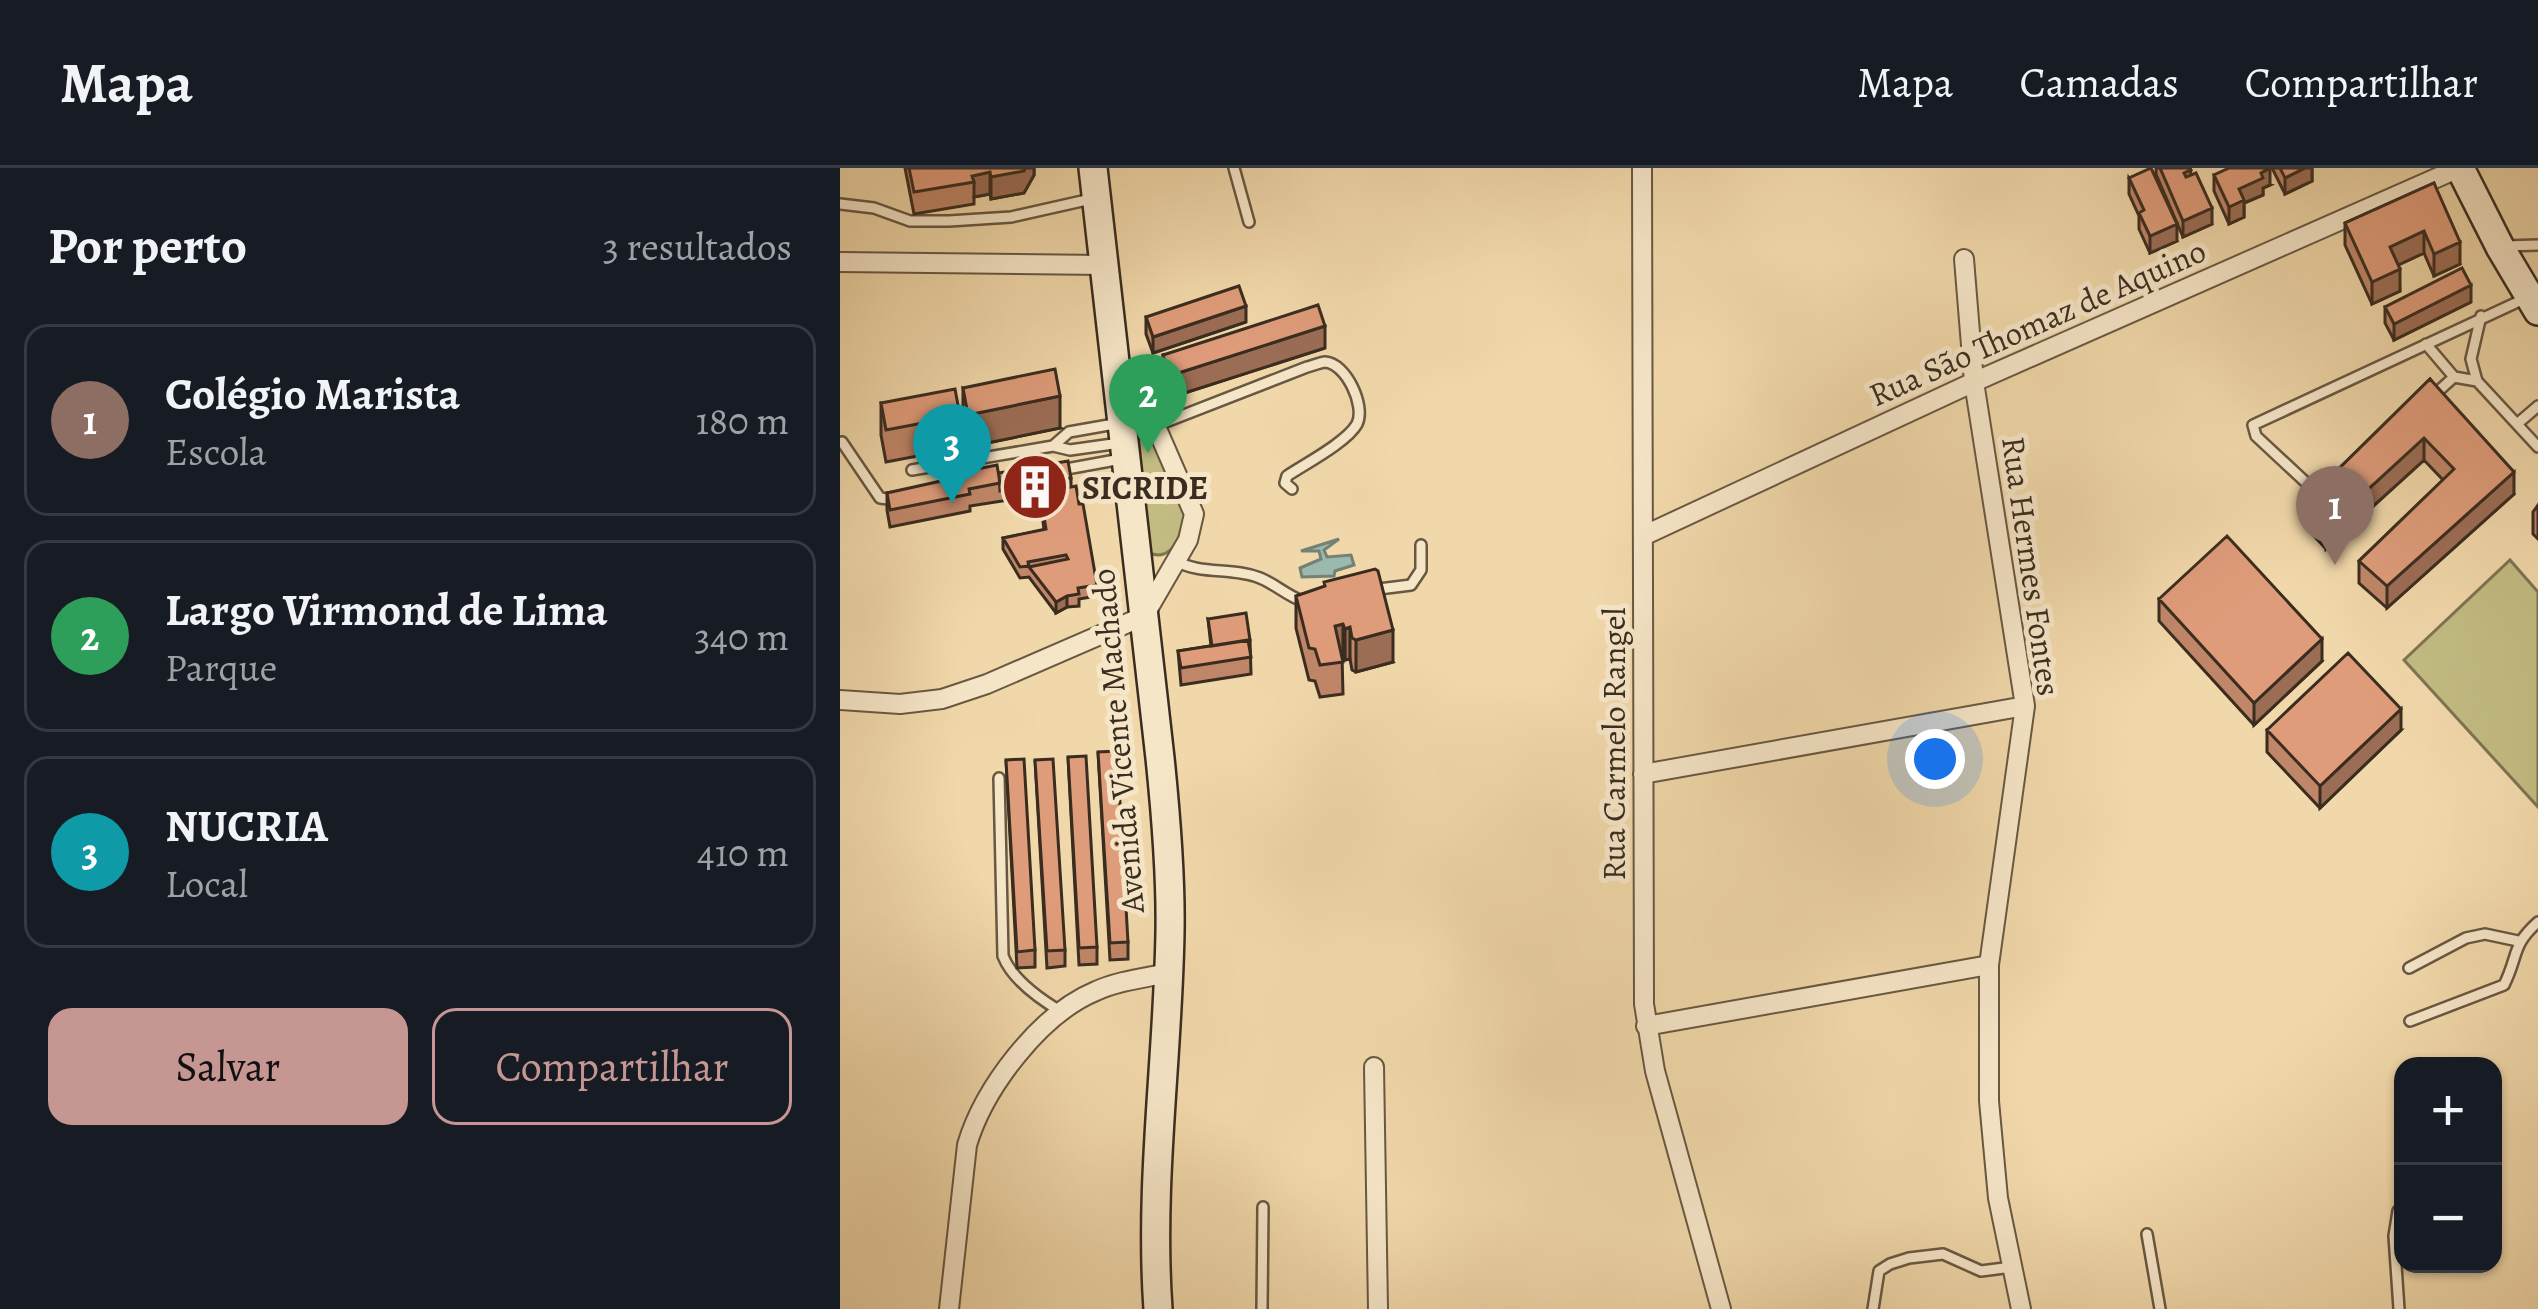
<!DOCTYPE html>
<html lang="pt">
<meta charset="utf-8">
<style>
body{margin:0;font-family:Alegreya,serif;background:#242831;color:#f1f3f6}
.controls{position:absolute;right:36px;bottom:36px;display:grid;overflow:hidden;border-radius:24px;box-shadow:0 3px 9px #0004}
.controls button{width:108px;height:108px;display:grid;place-items:center;padding:0;border:0;border-bottom:3px solid #363941;background:#171b24;color:#f1f3f6;font:60px sans-serif}
.you{position:absolute;left:1095px;top:591px;width:42px;height:42px;margin:-30px;border:9px solid #fff;border-radius:50%;background:#1a73e8;box-shadow:0 0 0 18px #1a73e833}
.badge{display:grid;place-items:center;width:78px;height:78px;border-radius:50%;background:#c59692;color:#fff;font-size:39px;font-weight:700}
.pin{position:absolute;translate:-50% -99px;filter:drop-shadow(0 3px 6px #0008)}
.pin::after{content:'';position:absolute;top:63px;width:42px;height:36px;background:inherit;clip-path:polygon(0 0,100% 0,50% 100%)}
.list{margin:0;padding:0;list-style:none}
h2{display:flex;justify-content:space-between;align-items:center;height:156px;margin:0;padding:0 48px;font-size:51px}
h2 small{font-size:39px;font-weight:400;color:#9ea1a6}
.list li{display:grid;grid-template-columns:78px 1fr auto;gap:36px;align-items:center;box-sizing:border-box;height:192px;margin:0 24px 24px;padding:0 24px;border:3px solid #363941;border-radius:24px}
.list b{display:block;font-size:45px;white-space:nowrap}
.list p{margin:0;font-size:39px;white-space:nowrap;color:#9ea1a6}
.list em{font-size:39px;font-style:normal;color:#9ea1a6}
.actions{display:flex;gap:24px;padding:36px 48px}
.actions a{flex:1;padding:27px 0;border:3px solid #c59692;border-radius:24px;text-align:center;font-size:42px;color:#c59692}
.actions .main{background:#c59692;color:#111}
.map{position:relative;flex:none;width:1698px;height:1141px;overflow:hidden}
header{display:flex;align-items:center;gap:72px;box-sizing:border-box;height:168px;padding:0 60px;background:#171b24;border-bottom:3px solid #363941}
header strong{font-size:57px}
nav{display:flex;gap:66px;margin-inline-start:auto;font-size:42px}
main{display:flex}
aside{flex:1;background:#171b24}
.map>svg:first-child{display:block}
.green{fill:#c2bc83;stroke:#7e7452;stroke-width:3}
.water{fill:#9bb9ae;stroke:#748175;stroke-width:3}
.lines{fill:none;stroke-linecap:round;stroke-linejoin:round}
.lane-casing{stroke:#685842;stroke-width:14}
.street-casing{stroke:#685842;stroke-width:22}
.secondary-casing{stroke:#3a2d20;stroke-width:32}
.lane{stroke:#f6e6c8;stroke-width:9}
.street{stroke:#f6e6c8;stroke-width:18}
.secondary{stroke:#f6e6c8;stroke-width:27}
.wall{fill:#c08669;stroke:#3a2d20;stroke-width:3}
.shaded-wall{fill:#9c6d55;stroke:#3a2d20;stroke-width:3}
.building{fill:#df9c7a;stroke:#3a2d20;stroke-width:3}
.labels{text-anchor:middle;stroke-width:10;stroke-linejoin:round;paint-order:stroke}
.street-label{font-size:33px;fill:#3a2d20;stroke:#f6e6c8}
.poi-label{font-size:33px;font-weight:bold;fill:#3a2d20;stroke:#f6e6c8;text-anchor:start}
</style>
<header>
<strong>Mapa</strong>
<nav><a>Mapa</a><a>Camadas</a><a>Compartilhar</a></nav>
</header>
<main>
<aside>
<h2>Por perto<small>3 resultados</small></h2>
<ul class="list">
<li><span class="badge" style="background:#8d6e63">1</span><div><b>Colégio Marista</b><p>Escola</p></div><em>180 m</em></li>
<li><span class="badge" style="background:#2e9e5b">2</span><div><b>Largo Virmond de Lima</b><p>Parque</p></div><em>340 m</em></li>
<li><span class="badge" style="background:#0f9aa8">3</span><div><b>NUCRIA</b><p>Local</p></div><em>410 m</em></li>
</ul>
<div class="actions"><a class="main">Salvar</a><a>Compartilhar</a></div>
</aside>
<div class="map">
<svg width="1698" height="1141" viewBox="0 0 1698 1141">
<rect width="100%" height="100%" fill="#f1d8aa"/>
<filter id="stains"><feTurbulence type="fractalNoise" baseFrequency=".00167" numOctaves="4"/><feColorMatrix values="0 0 0 0 .2 0 0 0 0 .09 0 0 0 0 .02 0 0 0 .5 -.17"/></filter>
<radialGradient id="worn" r=".72"><stop offset=".6" stop-color="#630" stop-opacity="0"/><stop offset="1" stop-color="#630" stop-opacity=".3"/></radialGradient>
<!-- green -->
<path class="green" d="M293,228L348,354C339,370 331,394 309,385L289,230Z
M1670,392L1698,424V639L1564,492Z"/>
<!-- water -->
<path class="water" d="M499,371L484,382L487,389L511,387L514,397L495,403L494,408L462,409L460,400L481,391L479,383H461Z"/>
<g class="lines">
<!-- lane casing -->
<g class="lane-casing">
<path id="lane" d="M394,0L409,54
M0,36L34,40L70,53H109L171,49L251,31
M1665,78L1698,77
M1641,148L1631,191L1637,213L1698,279
M1586,176L1614,209L1637,213
M294,208L335,193
M1594,227L1614,209
M1677,256L1698,238
M318,257L467,199C471,198 482,194 485,194C506,195 526,238 517,256C507,274 465,296 447,308L445,315L452,321
M2,274L40,330L57,332
M213,278L229,264L280,255
M72,302L213,278L230,282L280,275
M221,302L281,291
M1487,321L1474,322L1416,268L1413,257L1684,131
M336,393C361,407 393,399 420,410C435,416 446,427 462,433
M531,422L571,417L581,402V377
M159,610L163,788C172,811 200,831 220,843
M1569,800L1626,770L1645,766L1678,773
M1570,853L1664,817C1679,787 1671,778 1698,754
M1307,1066L1320,1141
M422,1141L423,1039
M1033,1141L1039,1103L1050,1096L1069,1090L1103,1086L1141,1103L1172,1099
M1559,1141L1554,1068L1558,1043L1563,1041"/>
</g>
<!-- street casing -->
<g class="street-casing">
<path id="street" d="M802,0L804,836L815,903L881,1141
M1124,91L1134,214L1185,538L1149,797V933L1158,1030L1181,1141
M0,94L264,97
M803,368L1134,214L1619,0
M0,532L60,536L102,531L147,516L304,448L348,372L354,346L294,208L289,202L275,195
M803,606L1185,538
M806,858L1149,797
M534,899L538,1141
M109,1141L127,977C144,920 200,846 256,823C278,813 304,810 328,805"/>
</g>
<!-- secondary casing -->
<g class="secondary-casing">
<path id="secondary" d="M253,0L320,590C326,648 331,706 330,764C328,890 309,1015 318,1141
M1620,0L1660,79L1698,143"/>
</g>
<!-- lane -->
<use href="#lane" class="lane"/>
<!-- street -->
<use href="#street" class="street"/>
<!-- secondary -->
<use href="#secondary" class="secondary"/>
</g>
<!-- wall -->
<path class="wall" d="M65,0H194V7L184,25L151,31L150,26L134,29V36L74,46Z
M1316,0H1350L1351,7L1372,56L1343,69L1316,6Z
M1432,0H1472V13L1445,26Z
M1374,7L1430,17L1423,20V27L1404,35V49L1389,56L1374,23Z
M1289,10L1337,73L1310,85L1299,61V48L1289,26Z
M1594,15L1620,96L1594,108L1584,85L1558,97L1560,123L1532,136L1505,77V55Z
M1631,134L1554,172L1545,155V139Z
M306,149L406,154L313,185L306,166Z
M485,180L329,230L323,209V187Z
M1590,211L1674,326L1547,440L1519,415V393L1603,312L1584,292L1486,381L1464,357V335Z
M123,220L220,260L128,279L123,252Z
M41,235L120,248V280L46,294L41,267Z
M159,305L231,310V319L257,417V428L239,431V438L227,439L216,445L189,409L180,410L163,381V370L204,362L200,327L130,338V343L50,359L47,342V325Z
M1698,337V371L1693,366V344Z
M484,419L553,494L516,504L512,502L510,491L505,492L502,488L503,526L480,529L475,513L469,512L456,460V428Z
M1319,431L1482,493L1414,557L1319,453Z
M368,451L410,472L411,506L341,517L338,483L371,478Z
M1427,562H1561L1480,640L1427,584Z
M258,584L288,774V791L270,792Z
M228,589L257,779V796L239,797Z
M166,592L195,782V799L177,800Z
M195,592L225,782V798L207,800Z"/>
<!-- shaded-wall -->
<path class="shaded-wall" d="M185,0H194V7L184,25L151,31V9Z
M1430,0V17L1423,20V27L1404,35V49L1389,56V39L1399,21L1421,5Z
M1465,0H1472V13L1445,26V10Z
M150,4V26L134,29V14L132,8Z
M1372,40V56L1343,69V53Z
M1337,56V73L1310,85V68Z
M1584,63V85L1550,101V79Z
M1620,74V96L1594,108V86Z
M1560,101V123L1532,136V114Z
M1631,117V134L1554,172V156Z
M406,138V154L313,185V169Z
M485,158V180L329,230V208Z
M220,228V260L128,279V247Z
M1584,270V292L1486,381V360Z
M1674,304V326L1547,440V418Z
M227,428V439L216,445V434Z
M503,456V488L495,490V458Z
M510,459V491L505,492V461Z
M553,462V494L516,504V472Z
M1482,471V493L1414,557V535Z
M1561,541V562L1480,640V618Z"/>
<!-- building -->
<path class="building" d="M69,0H185L184,3L151,9L150,4L132,8L134,14L74,24Z
M1311,0L1337,56L1310,68L1299,45L1304,42L1289,10Z
M1320,0H1350L1351,2L1344,5L1346,9L1356,5L1372,40L1343,53Z
M1389,0H1430L1421,5L1423,10L1399,21L1404,32L1389,39L1374,7Z
M1440,0H1465L1445,10Z
M1594,15L1620,74L1594,86L1584,63L1550,79L1560,101L1532,114L1505,55Z
M1622,100L1631,117L1554,156L1545,139Z
M399,118L406,138L313,169L306,149Z
M478,137L485,158L329,208L323,187Z
M215,201L220,228L128,247L123,220Z
M1590,211L1674,304L1547,418L1519,393L1614,301L1584,270L1486,360L1464,335Z
M115,221L120,248L46,262L41,235Z
M228,293L231,310L160,323L159,305Z
M157,297L160,315L129,321L130,326L50,342L47,325L128,307L127,303Z
M236,318L239,336H243L257,417L238,420L239,426L227,428L216,434L189,399L228,391L226,387L188,394L189,398L180,399L163,370L206,361L200,325Z
M1387,368L1482,471L1414,535L1319,431Z
M535,401L538,403L553,462L516,472L512,470L510,459L505,461L503,456L495,458L503,494L480,497L475,481L469,480L456,428L485,418L484,414Z
M406,445L410,472L372,478L368,451Z
M408,472L411,489L341,500L338,483Z
M1508,485L1561,541L1480,618L1427,562Z
M277,583L288,774L270,775L258,584Z
M246,588L257,779L239,780L228,589Z
M184,591L195,782L177,784L166,592Z
M213,591L225,782L207,783L195,592Z"/>
<!-- icons -->
<defs>
<g id="building-disc" transform="scale(3.45)"><circle r="9.5" fill="#8f2418" stroke="#f6e6c8"/><path d="M-4-6H4V6H1V3H-1V6H-4ZM-2.5-4.3h1.7v1.8h-1.7ZM.8-4.3h1.7v1.8H.8ZM-2.5-1h1.7V.8h-1.7ZM.8-1h1.7V.8H.8Z" fill="#fff"/></g>
</defs>
<g fill-rule="evenodd">
<use href="#building-disc" x="195" y="319"/>
</g>
<g class="labels">
<!-- street labels -->
<g class="street-label">
<text transform="translate(1197 154) rotate(-24)" y="12">Rua São Thomaz de Aquino</text>
<text transform="translate(1192 398) rotate(82)" y="12">Rua Hermes Fontes</text>
<text transform="translate(277 573) rotate(-95)" y="12">Avenida Vicente Machado</text>
<text transform="translate(773 576) rotate(-90)" y="12">Rua Carmelo Rangel</text>
</g>
<!-- poi labels -->
<g class="poi-label">
<text x="242" y="331">SICRIDE</text>
</g>
</g>
<rect width="100%" height="100%" filter="url(#stains)"/>
<rect width="100%" height="100%" fill="url(#worn)"/>
</svg>
<div class="controls">
<button>+</button>
<button>−</button>
</div>
<div class="you"></div>
<div class="pin badge" style="left:1495px;top:397px;background:#8d6e63">1</div>
<div class="pin badge" style="left:308px;top:285px;background:#2e9e5b">2</div>
<div class="pin badge" style="left:112px;top:335px;background:#0f9aa8">3</div>
</div>
</main>
